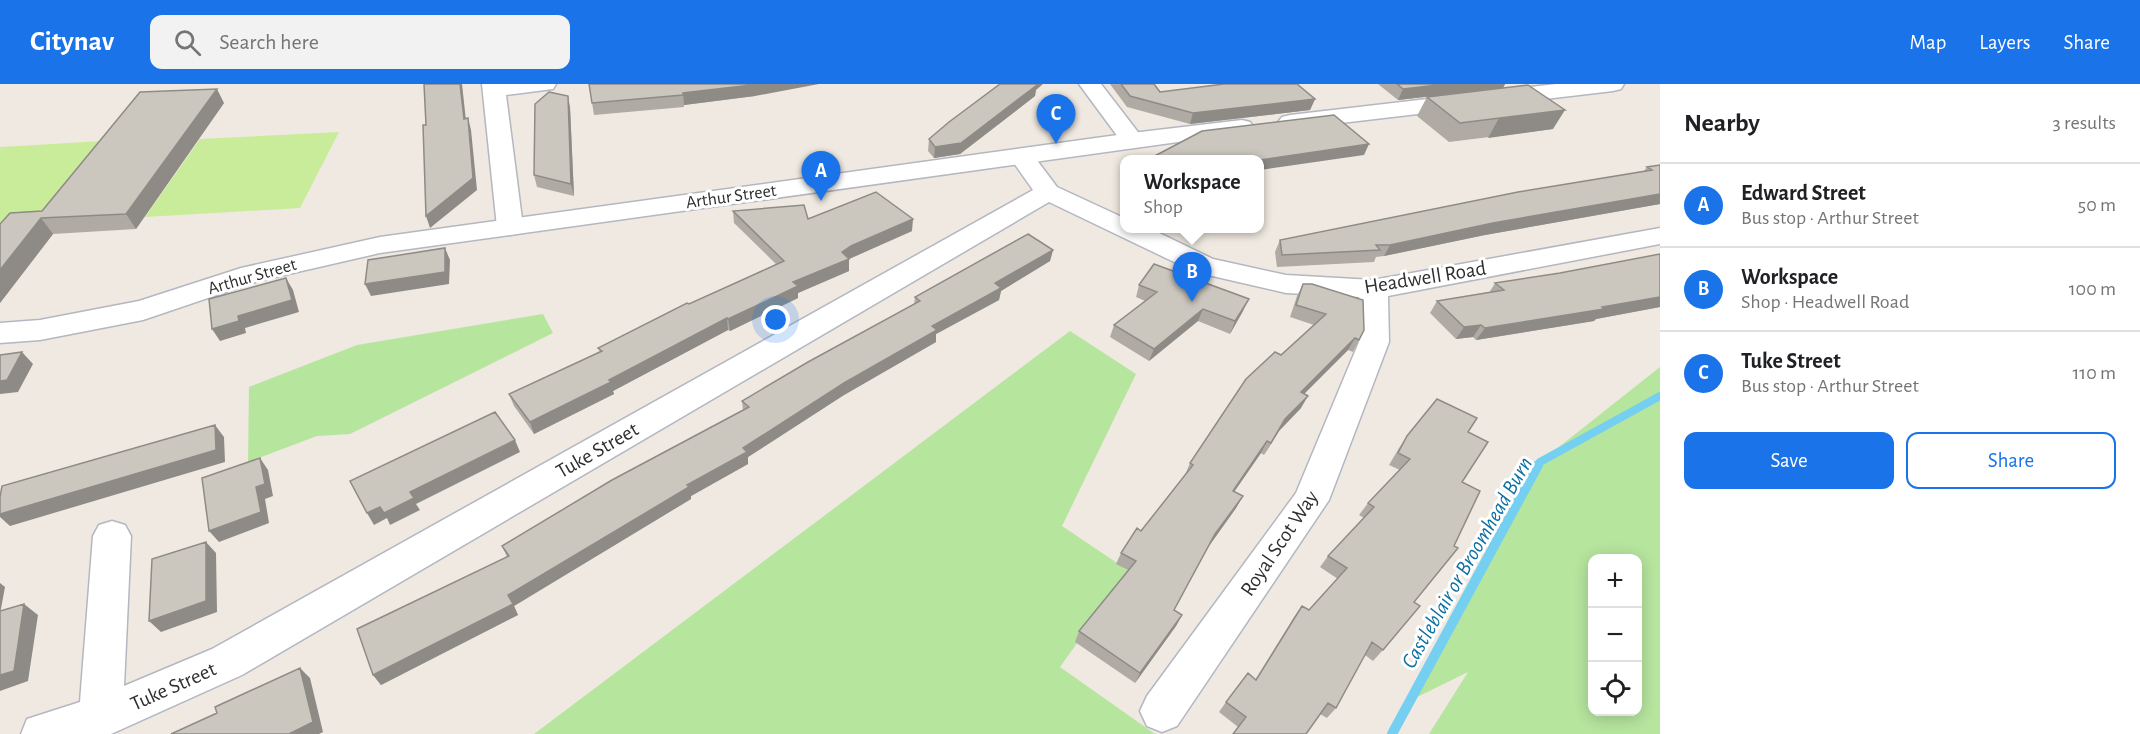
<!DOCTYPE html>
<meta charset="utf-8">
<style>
body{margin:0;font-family:"Alegreya Sans",sans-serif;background:#f2f2f2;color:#202124}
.controls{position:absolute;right:18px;bottom:18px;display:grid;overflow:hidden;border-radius:12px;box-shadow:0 3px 15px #0003}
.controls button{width:54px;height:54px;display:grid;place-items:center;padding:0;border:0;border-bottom:2px solid #e0e0e0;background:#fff;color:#202124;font:30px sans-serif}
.you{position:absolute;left:776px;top:236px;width:21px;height:21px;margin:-15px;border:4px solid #fff;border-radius:50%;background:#1a73e8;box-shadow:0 0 0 9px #1a73e833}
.badge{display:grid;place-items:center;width:39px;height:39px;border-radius:50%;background:#1a73e8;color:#fff;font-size:20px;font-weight:700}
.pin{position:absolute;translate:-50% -50px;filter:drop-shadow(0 2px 3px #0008)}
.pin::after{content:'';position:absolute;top:32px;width:21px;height:18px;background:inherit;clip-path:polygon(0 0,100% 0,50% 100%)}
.popup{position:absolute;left:1120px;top:71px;width:144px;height:78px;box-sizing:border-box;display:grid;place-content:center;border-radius:12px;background:#fff;filter:drop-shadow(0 2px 4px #0005);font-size:20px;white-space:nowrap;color:#757577}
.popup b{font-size:22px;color:#202124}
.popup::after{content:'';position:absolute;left:50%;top:100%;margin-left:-12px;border:12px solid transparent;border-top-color:#fff}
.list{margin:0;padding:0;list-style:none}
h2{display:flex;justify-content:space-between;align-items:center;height:78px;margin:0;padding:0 24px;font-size:26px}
h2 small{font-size:20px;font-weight:400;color:#757577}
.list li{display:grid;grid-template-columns:39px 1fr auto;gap:18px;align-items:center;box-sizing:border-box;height:84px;padding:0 24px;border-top:2px solid #e0e0e0}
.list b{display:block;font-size:22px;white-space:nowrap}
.list p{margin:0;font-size:20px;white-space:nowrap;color:#757577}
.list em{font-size:20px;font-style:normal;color:#757577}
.actions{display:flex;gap:12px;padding:18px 24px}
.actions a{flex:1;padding:14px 0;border:2px solid #1a73e8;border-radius:12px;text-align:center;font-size:21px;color:#1a73e8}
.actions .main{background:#1a73e8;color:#fff}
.icon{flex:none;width:33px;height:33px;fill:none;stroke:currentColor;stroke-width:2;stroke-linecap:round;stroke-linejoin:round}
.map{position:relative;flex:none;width:1660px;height:650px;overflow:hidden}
header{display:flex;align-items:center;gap:36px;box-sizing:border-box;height:84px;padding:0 30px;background:#1a73e8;color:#fff}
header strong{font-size:28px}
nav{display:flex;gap:33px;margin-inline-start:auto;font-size:21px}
.search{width:420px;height:54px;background:#f2f2f2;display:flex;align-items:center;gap:15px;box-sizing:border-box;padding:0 21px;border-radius:12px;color:#757577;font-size:22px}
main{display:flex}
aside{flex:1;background:#fff}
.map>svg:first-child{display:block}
.green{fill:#b6e59e;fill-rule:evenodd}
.pitch{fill:#c9ec9a}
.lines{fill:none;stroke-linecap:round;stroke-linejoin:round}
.stream-far1{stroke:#75cff0;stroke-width:8}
.stream{stroke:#75cff0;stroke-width:10}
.street-casing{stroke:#b4b7c1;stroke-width:3}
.secondary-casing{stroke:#b4b7c1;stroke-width:3}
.street{fill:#fff;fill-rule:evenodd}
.secondary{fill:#fff;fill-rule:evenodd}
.wall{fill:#afaba4}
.shaded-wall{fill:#8e8b86}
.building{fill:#cbc7bf;stroke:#8e8b86;stroke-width:1.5}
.labels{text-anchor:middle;stroke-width:6;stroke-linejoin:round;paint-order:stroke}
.far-street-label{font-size:18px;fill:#2e2e2e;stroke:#fff}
.street-label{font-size:21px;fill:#2e2e2e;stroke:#fff}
.water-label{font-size:22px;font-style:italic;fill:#0d6fa3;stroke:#fff}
</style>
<header>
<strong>Citynav</strong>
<div class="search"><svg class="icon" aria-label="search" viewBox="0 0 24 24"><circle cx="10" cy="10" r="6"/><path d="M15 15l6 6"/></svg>Search here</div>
<nav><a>Map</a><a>Layers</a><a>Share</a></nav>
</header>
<main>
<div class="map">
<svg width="1660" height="650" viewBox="0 0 1660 650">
<rect width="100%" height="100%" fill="#efe9e1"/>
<!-- green -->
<path class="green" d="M543,230L553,249L350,350L317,352L248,378L249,303L357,261Z
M1070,247L1136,290L1062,442L1129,487L1060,583L1155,650H534Z
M1660,283V650H1429L1468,588L1409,617L1540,378ZM1592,474H1638V628H1592Z"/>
<!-- pitch -->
<path class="pitch" d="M339,48L300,124L145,133L200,55Z
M121,56L57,137L0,141V63Z"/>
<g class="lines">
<!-- stream-far1 -->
<path class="stream-far1" d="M1537,383L1540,378L1660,312"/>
<!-- stream -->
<path class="stream" d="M1392,650L1538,381"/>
<!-- street casing -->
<g class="street-casing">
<path id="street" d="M482,0H556L553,5L506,11L523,143L520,149L510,151L500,149L497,143Z
M1079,0H1101L1144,56L1140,61L1132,63L1124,61Z
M1021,65L1030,67L1057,103L1124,134V144H1149L1213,175L1286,191L1373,196L1660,144V160L1388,212L1389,258L1329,416L1177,642L1162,648L1147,642L1140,627L1147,612L1296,409L1359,258V213L1286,209L1195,188L1049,118L242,591L111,650H21L27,635L80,618L93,452L99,441L112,437L125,441L131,452L124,602L212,565L1033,106L1009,72L1012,67Z"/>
</g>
<!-- secondary casing -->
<g class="secondary-casing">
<path id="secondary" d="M1556,0H1624L1621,5L1613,7L1290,45L1282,43L1278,38L1282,33L1290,31Z
M1242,36L1250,38L1254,43L1250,48L380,169L258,197L143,236L40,256L0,259V239L40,236L139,217L241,184L380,153L1132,49Z"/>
</g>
<!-- street -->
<use href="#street" class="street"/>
<!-- secondary -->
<use href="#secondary" class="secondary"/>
</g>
<!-- wall -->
<path class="wall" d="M589,0L755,12L684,21V23L594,31Z
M1110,0H1154L1160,8L1315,15L1310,26L1190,40L1127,23Z
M1378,0H1505L1503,4L1398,16Z
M1036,6L1035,12L960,70L934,74L928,67L929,55Z
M1427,13L1553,45L1449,58L1417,32Z
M224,19L136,145L53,150L0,219V140L42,127Z
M570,23L574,112L537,103L534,91Z
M1660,81V120L1485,151L1384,172L1376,173L1374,178L1277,183L1275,168L1280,156L1644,87L1647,83Z
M733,127L912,147L849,175V187L798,209V214L730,247L728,246L613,307L614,310L534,350L514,322L509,310L600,268L598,264L689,220L776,180L734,139Z
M1053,166L1050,177L1001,207L999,216L936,250V258L844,311L748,373V380L691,412V415L514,522L518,531L381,601L373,591L507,473L502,462L743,326L742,317L914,220L915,213Z
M1660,170V223L1596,235L1594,237L1476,256L1473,253L1456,255L1430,229L1437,217L1489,209L1495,199L1560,189Z
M1303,200L1359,256L1353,268L1348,266L1304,310L1301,324L1279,347L1264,371L1261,369L1234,408L1243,412L1236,424L1209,462L1174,526L1182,531L1176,542L1135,599L1075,558L1079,547L1128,486L1116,480L1121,469L1141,447L1185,391L1190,379L1281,271L1314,241L1290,233L1297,212Z
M1139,201L1243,227L1230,250L1198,237L1149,277L1110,253L1114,241L1145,217L1136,213Z
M1468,348L1462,398L1414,518L1383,566L1373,577L1365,571L1336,624L1327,634L1320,630L1238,643L1219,628L1226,618L1256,595L1294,533L1302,522L1309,526L1338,495L1320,483L1328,472L1364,434L1359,431L1368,419L1400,386L1389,381L1399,364L1407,352Z"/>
<!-- shaded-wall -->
<path class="shaded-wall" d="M460,0H462L467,46L464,35Z
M760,0H819L755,12L684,21L683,9Z
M1034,0H1043L1036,6L1035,12L960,70L934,74L935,63Z
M1446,0H1505L1503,4L1398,16L1403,5Z
M217,5L224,19L136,145L126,130Z
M568,12L570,23L574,112L571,100Z
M1315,15L1310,26L1190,40L1193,29Z
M1565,26L1553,45L1488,54L1499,34Z
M468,34L471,46L477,106L430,144L426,132Z
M1369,60L1364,71L1260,86V76Z
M1660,110V120L1485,151L1384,172L1390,161L1493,139Z
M41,134L53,150L0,219V186Z
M913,135L912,147L849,175V187L798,209V214L730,247L728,235L793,198L851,162Z
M445,164L450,176L449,200L371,212L365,200Z
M1053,166L1050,177L1001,207L999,216L936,250V258L844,311L748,373V380L691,412V415L514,522L518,531L381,601L373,591L508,511L687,401L743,364L844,299L995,199Z
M286,194L293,206L299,228L245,244L246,249L220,257L212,245L238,232Z
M1660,213V223L1596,235L1594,237L1476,256L1485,244Z
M1249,215L1243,227L1230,250L1235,237Z
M1203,225L1198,237L1149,277L1154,265Z
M727,234L728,246L613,307L614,310L534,350L530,338Z
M1481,241L1473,253L1456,255L1464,243Z
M1355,254L1348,266L1294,320L1301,308Z
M22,268L33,280L18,308L0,310V297Z
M1308,312L1301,324L1279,347L1264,371L1285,335Z
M215,341L224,353L225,378L10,442L0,433V430Z
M515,356L520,368L416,420L420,426L390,441L387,434L374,441L367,429Z
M1267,357L1261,369L1227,418L1233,407Z
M260,374L268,386L273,412L265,415L269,439L219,458L209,447L256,403Z
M1243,412L1236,424L1209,462L1215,450Z
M206,458L216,469L217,528L161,548L149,537Z
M0,499L5,503L0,530Z
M24,520L38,531L28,597L0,607V591Z
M1182,531L1176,542L1135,599L1140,589Z
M300,584L310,594L323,648L319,650H289Z"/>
<!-- building -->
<path class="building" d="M424,0H460L464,35L468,34L473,94L426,132L423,41H426Z
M589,0H760L683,9V11L592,19Z
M1000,0H1036L1037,1L961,59L935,63L929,55L949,38Z
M1121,0H1154L1160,8L1224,0H1297L1315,15L1193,29L1130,12Z
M1397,0H1446L1403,5Z
M1528,1L1565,26L1460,39L1427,13Z
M217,5L126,130L41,134L0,186V140L10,129L42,127L140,8Z
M549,8L568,12L571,100L534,91L535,20Z
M1334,31L1369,60L1260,76L1149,75L1202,47Z
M1660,81V110L1493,139L1390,161H1376L1380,166L1282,171L1280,156L1518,108L1652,86L1647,83Z
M876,108L913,135L851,162L842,168L849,175L793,198L798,202L728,235L727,234L609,296L611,298L530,338L509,310L602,267L598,264L687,219L689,220L784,177L733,127L804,121L808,135Z
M1028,150L1053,166L995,199L1001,204L932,242L937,246L844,299L743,364L747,368L687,401L689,403L508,511L513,520L373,591L357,545L509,472L502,462L612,396L749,323L742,317L808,278L920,217L915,213Z
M445,164V188L365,200L368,176Z
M1660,170V213L1602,223L1604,225L1485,244L1481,241L1464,243L1437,217L1504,206L1495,199L1560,189Z
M1154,180L1249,215L1235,237L1203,225L1154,265L1114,241L1157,208L1139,201Z
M286,194L292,216L238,232L239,237L212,245L209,215Z
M1303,200H1312L1363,216L1364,246L1359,256L1355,254L1301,308L1308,312L1285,335L1271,359L1267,357L1233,407L1243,412L1215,450L1174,526L1182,531L1140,589L1079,547L1136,477L1121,469L1137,444L1141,447L1193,381L1190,379L1246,295L1275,268L1281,271L1326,230L1296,221Z
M22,268L7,296L0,297V271Z
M1437,315L1477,334L1468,348L1488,358L1462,398L1480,407L1454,462L1458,464L1414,518L1420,522L1383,566L1372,558L1336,624L1328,619L1306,650H1233L1246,633L1226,618L1248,589L1256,596L1302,522L1309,526L1347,484L1328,472L1374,423L1368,419L1410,375L1398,369L1407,352Z
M495,328L515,356L410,408L414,414L384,429L380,423L367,429L350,397Z
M215,341L216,366L0,430V413L2,402Z
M260,374L265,400L256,403L261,428L209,447L202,394Z
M206,458V517L149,537L152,475Z
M24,520L14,587L0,591V527Z
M300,584L313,638L289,650H171L217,629L215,623Z"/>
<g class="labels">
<!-- far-street labels -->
<g class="far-street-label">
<text transform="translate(731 112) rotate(-8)" y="6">Arthur Street</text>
<text transform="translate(252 192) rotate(-16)" y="6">Arthur Street</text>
</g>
<!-- street labels -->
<g class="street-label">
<text transform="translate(1425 193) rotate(-9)" y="7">Headwell Road</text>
<text transform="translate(597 366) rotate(-30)" y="7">Tuke Street</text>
<text transform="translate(1279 459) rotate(-56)" y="7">Royal Scot Way</text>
<text transform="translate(173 602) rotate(-24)" y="7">Tuke Street</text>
</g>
<!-- water labels -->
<g class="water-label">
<text transform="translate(1466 478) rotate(-60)" y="8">Castleblair or Broomhead Burn</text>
</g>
</g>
</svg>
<div class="controls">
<button>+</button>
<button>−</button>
<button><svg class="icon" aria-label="locate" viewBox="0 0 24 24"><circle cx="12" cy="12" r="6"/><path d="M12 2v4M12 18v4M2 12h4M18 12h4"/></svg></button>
</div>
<div class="you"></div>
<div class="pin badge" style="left:821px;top:117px">A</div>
<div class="pin badge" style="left:1192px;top:218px">B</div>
<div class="popup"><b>Workspace</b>Shop</div>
<div class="pin badge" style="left:1056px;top:60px">C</div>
</div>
<aside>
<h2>Nearby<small>3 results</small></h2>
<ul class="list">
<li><span class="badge">A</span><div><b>Edward Street</b><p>Bus stop · Arthur Street</p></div><em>50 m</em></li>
<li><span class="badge">B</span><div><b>Workspace</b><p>Shop · Headwell Road</p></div><em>100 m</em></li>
<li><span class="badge">C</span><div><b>Tuke Street</b><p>Bus stop · Arthur Street</p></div><em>110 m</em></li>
</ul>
<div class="actions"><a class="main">Save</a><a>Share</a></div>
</aside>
</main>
